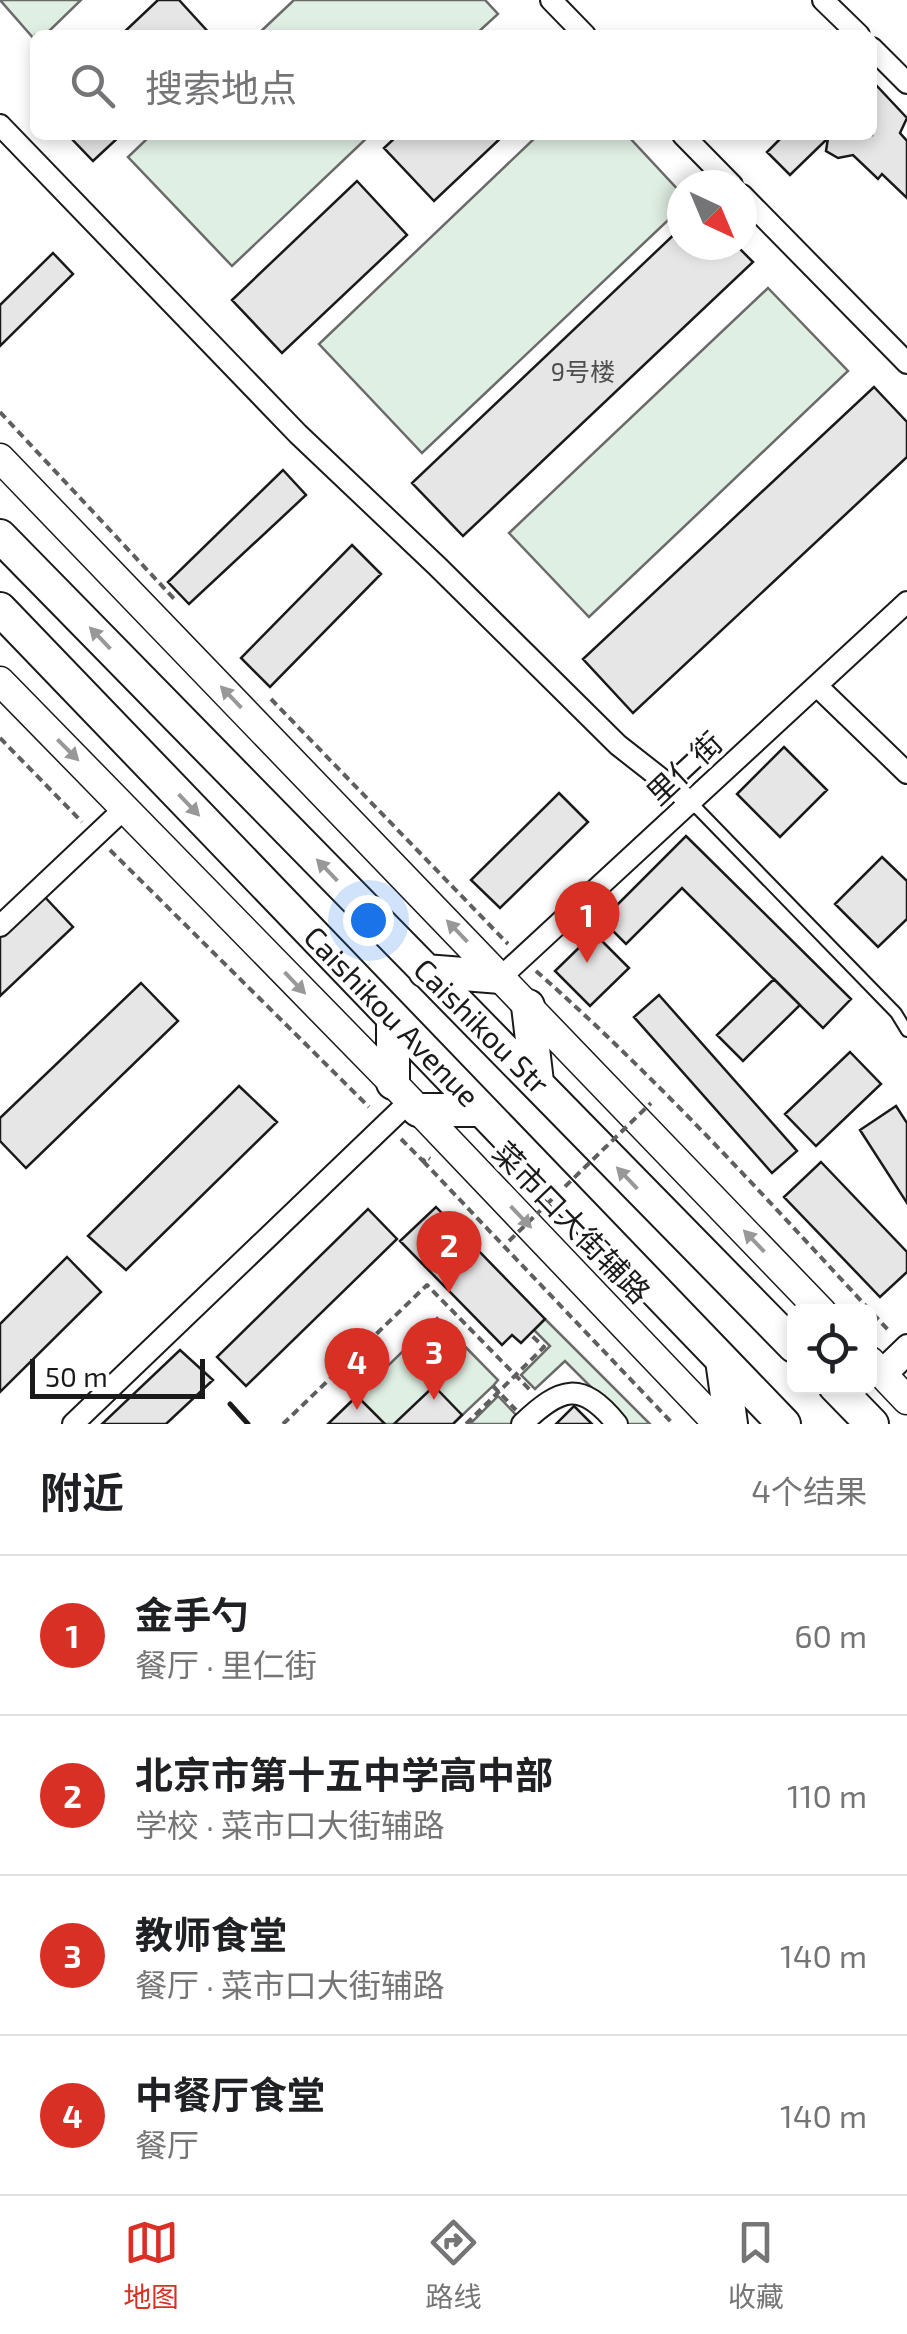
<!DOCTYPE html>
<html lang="zh">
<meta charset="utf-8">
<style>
body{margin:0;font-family:"Exo 2","Noto Sans SC",sans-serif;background:#f6f6f6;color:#202124}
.controls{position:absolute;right:30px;bottom:30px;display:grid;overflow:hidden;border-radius:15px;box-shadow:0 5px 15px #0003}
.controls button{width:90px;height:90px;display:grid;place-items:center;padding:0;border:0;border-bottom:2px solid #e0e0e0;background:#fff;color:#202124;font:50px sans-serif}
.compass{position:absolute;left:667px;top:170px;width:90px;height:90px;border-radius:50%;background:#fff;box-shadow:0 5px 15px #0003;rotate:136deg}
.scale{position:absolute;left:30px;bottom:25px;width:175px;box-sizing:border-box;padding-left:10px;border:5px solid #1a1a1a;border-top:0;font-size:28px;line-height:35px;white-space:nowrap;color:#1a1a1a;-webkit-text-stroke:8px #fff;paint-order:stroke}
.you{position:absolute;left:368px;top:920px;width:35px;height:35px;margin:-25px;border:8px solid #fff;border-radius:50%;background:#1a73e8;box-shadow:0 0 0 15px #1a73e833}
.badge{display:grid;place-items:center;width:65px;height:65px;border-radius:50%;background:#d93025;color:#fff;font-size:32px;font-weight:700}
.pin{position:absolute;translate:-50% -82px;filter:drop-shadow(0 2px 5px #0008)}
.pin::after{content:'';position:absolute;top:52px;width:35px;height:30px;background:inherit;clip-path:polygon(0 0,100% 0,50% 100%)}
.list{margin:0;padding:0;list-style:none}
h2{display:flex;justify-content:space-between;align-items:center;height:130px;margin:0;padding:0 40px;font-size:42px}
h2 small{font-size:32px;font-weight:400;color:#757577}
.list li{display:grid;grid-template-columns:65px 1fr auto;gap:30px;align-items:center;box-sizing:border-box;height:160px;padding:0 40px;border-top:2px solid #e0e0e0}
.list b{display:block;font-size:38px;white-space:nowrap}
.list p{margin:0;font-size:32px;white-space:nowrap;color:#757577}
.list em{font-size:32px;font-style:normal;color:#757577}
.icon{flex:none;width:55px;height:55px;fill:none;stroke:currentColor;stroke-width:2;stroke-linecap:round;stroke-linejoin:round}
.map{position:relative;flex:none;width:907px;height:1424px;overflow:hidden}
.search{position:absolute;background:#fff;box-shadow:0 5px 15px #0003;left:30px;right:30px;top:30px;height:110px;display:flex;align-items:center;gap:25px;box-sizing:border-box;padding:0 35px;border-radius:15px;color:#757577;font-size:38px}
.sheet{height:770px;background:#fff}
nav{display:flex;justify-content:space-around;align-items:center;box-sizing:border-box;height:140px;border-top:2px solid #e0e0e0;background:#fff;font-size:28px;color:#757577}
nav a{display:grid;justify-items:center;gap:5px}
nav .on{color:#d93025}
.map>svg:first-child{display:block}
.green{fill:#e0efe3;stroke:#6a6a6a;stroke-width:2.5}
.building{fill:#e6e6e6;stroke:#1a1a1a;stroke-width:2.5}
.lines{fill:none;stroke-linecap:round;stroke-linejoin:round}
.service-casing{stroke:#1a1a1a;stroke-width:14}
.minor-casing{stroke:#1a1a1a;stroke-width:24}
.tertiary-casing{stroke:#1a1a1a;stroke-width:31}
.primary-casing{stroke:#1a1a1a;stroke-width:36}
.path{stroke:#5f5f5f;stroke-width:4;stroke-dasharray:8 5;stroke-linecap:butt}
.service{stroke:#fff;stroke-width:10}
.minor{stroke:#fff;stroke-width:20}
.tertiary{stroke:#fff;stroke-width:28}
.primary{stroke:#fff;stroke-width:32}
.path-bridge{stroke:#5f5f5f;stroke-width:4;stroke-dasharray:8 5;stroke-linecap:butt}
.wall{stroke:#1a1a1a;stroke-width:5}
.oneway{fill:#989898}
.labels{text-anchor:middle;stroke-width:8;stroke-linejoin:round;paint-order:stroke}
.number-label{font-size:25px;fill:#4d4d4d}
.street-label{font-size:30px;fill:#1a1a1a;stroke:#fff}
</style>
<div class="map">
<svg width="907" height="1424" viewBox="0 0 907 1424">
<rect width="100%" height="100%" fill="#fff"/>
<!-- green -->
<path class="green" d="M0,0H81L45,35H35V40Z
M294,0H485L498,14L475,35H257Z
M151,135H370L232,266L128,157Z
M538,135H627L682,194V207L422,453L319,344Z
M768,288L848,371L589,617L509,533Z
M437,1318L498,1380L493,1386L453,1424H328Z
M545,1319L650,1424H628L565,1361L535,1389L521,1375L550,1346L534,1330Z
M498,1396L520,1419L515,1424H470Z"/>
<!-- building -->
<path class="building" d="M158,0H179L211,35H121Z
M876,85L907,118L900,133L907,141V198L882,174L878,179L853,155L838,158L826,151L828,138L790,175L767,152L784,135H872V88Z
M68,135H121L93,161Z
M398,135H504L434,201L384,148Z
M357,181L407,235L282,353L232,300Z
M682,227V245H736L753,262L463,536L412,483Z
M53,253L73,274L0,346V305Z
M874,387L907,422V457L633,713L583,659Z
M283,470L306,495L189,604L168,582Z
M352,545L381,574L270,687L241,658Z
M784,747L827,790L780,837L737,794Z
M559,793L588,822L500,908L471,880Z
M686,836L851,999L823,1028L682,888L626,944L602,920Z
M882,857L907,881V919L878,947L835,904Z
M42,894L73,927L0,996V934Z
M594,933L629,968L590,1006L555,971Z
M774,979L800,1005L743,1061L717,1035Z
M141,983L178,1021L26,1168L0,1141V1118Z
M659,995L797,1151L772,1173L634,1017Z
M850,1052L881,1084L816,1146L785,1114Z
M239,1086L277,1122L126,1270L88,1236Z
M896,1106L907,1123V1203L860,1130Z
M821,1162L907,1252V1272L880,1297L784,1197Z
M436,1207L545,1319L521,1343L512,1335L502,1345L400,1241Z
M368,1209L397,1239L246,1386L217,1357Z
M67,1257L101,1292L0,1392V1324Z
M180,1350L213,1380L166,1424H102Z
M434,1386L462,1415L453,1424H394Z
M357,1396L385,1424H328Z
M574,1406L592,1424H556Z"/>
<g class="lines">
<!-- service casing -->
<g class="service-casing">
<path id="service" d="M692,803L896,1013L907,1031
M890,1379L907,1362"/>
</g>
<!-- minor casing -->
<g class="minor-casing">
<path id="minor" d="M551,0L585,35
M823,0L859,35
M872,48L907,83
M0,125L298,434L437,566L618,745L692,803
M683,135L732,185
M742,195L907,363
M817,686L907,773
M0,926L125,808
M501,977L907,602
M880,1371L907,1345
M73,1424L410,1101
M522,1424C561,1387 581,1380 617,1424"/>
</g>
<!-- tertiary casing -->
<g class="tertiary-casing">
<path id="tertiary" d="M0,458L822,1312
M0,681L393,1083L718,1424
M870,1361L907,1400"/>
</g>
<!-- primary casing -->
<g class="primary-casing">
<path id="primary" d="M0,536L794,1346
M0,609L784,1424
M425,971L501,977
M528,1006L537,1082
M393,1083V1019
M418,1110H481
M722,1360L731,1424
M835,1386L872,1424"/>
</g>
<!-- path -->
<path class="path" d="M0,412L177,602
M271,699L508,944
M0,738L82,822
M110,850L369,1107
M536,971C663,1083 775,1208 890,1332
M401,1139L423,1161L427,1157L430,1159
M423,1161L673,1424
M283,1424L427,1285L530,1390
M466,1424L544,1347L530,1334"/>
<!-- service -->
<use href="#service" class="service"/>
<!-- minor -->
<use href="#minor" class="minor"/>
<!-- tertiary -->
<use href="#tertiary" class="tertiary"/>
<!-- primary -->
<use href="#primary" class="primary"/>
<!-- path-bridge -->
<path class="path-bridge" d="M509,1241L651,1103
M493,1386L516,1410"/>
<!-- wall -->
<path class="wall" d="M230,1404L248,1424"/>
</g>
<!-- one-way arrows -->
<defs><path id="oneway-solid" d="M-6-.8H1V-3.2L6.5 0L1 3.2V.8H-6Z" transform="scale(2.5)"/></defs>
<g class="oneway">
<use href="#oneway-solid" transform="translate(100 638) rotate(-134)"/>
<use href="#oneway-solid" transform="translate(231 697) rotate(-134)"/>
<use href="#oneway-solid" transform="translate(68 750) rotate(45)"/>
<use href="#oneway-solid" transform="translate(189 805) rotate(46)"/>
<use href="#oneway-solid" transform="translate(327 870) rotate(-134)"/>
<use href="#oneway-solid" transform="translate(457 931) rotate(-134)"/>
<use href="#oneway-solid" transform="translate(295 983) rotate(46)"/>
<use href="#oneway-solid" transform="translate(627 1178) rotate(-134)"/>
<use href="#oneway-solid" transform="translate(521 1217) rotate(46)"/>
<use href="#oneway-solid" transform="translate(754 1241) rotate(-134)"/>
</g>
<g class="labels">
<!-- number labels -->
<g class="number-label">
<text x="583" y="381">9号楼</text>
</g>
<!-- street labels -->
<g class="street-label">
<text transform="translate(685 769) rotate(-43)" y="10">里仁街</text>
<text transform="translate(391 1017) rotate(46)" y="10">Caishikou Avenue</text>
<text transform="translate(481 1027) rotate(45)" y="10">Caishikou Str</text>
<text transform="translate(571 1223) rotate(46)" y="10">菜市口大街辅路</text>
</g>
</g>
</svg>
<div class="controls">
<button><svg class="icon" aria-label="locate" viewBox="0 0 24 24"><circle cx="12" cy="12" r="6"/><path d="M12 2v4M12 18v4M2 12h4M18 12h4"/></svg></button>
</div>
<svg class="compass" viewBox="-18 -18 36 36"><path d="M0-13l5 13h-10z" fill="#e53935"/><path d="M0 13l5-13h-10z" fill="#757577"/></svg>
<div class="scale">50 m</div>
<div class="you"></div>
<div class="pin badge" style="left:587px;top:963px">1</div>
<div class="pin badge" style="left:449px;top:1293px">2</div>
<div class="pin badge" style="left:434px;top:1400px">3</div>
<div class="pin badge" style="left:357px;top:1410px">4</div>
<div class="search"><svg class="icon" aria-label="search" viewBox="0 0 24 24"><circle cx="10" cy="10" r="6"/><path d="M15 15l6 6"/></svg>搜索地点</div>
</div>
<section class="sheet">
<h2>附近<small>4个结果</small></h2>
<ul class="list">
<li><span class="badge">1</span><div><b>金手勺</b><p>餐厅 · 里仁街</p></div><em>60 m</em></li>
<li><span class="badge">2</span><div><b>北京市第十五中学高中部</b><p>学校 · 菜市口大街辅路</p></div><em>110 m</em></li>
<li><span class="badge">3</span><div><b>教师食堂</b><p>餐厅 · 菜市口大街辅路</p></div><em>140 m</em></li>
<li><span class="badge">4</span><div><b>中餐厅食堂</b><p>餐厅</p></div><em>140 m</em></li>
</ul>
</section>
<nav>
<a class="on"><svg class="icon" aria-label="map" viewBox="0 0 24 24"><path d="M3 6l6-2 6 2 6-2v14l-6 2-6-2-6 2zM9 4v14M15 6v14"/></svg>地图</a>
<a><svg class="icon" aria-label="directions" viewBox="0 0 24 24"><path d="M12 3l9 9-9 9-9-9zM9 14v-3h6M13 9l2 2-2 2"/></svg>路线</a>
<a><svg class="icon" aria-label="saved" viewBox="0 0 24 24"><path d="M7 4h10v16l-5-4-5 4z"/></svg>收藏</a>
</nav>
